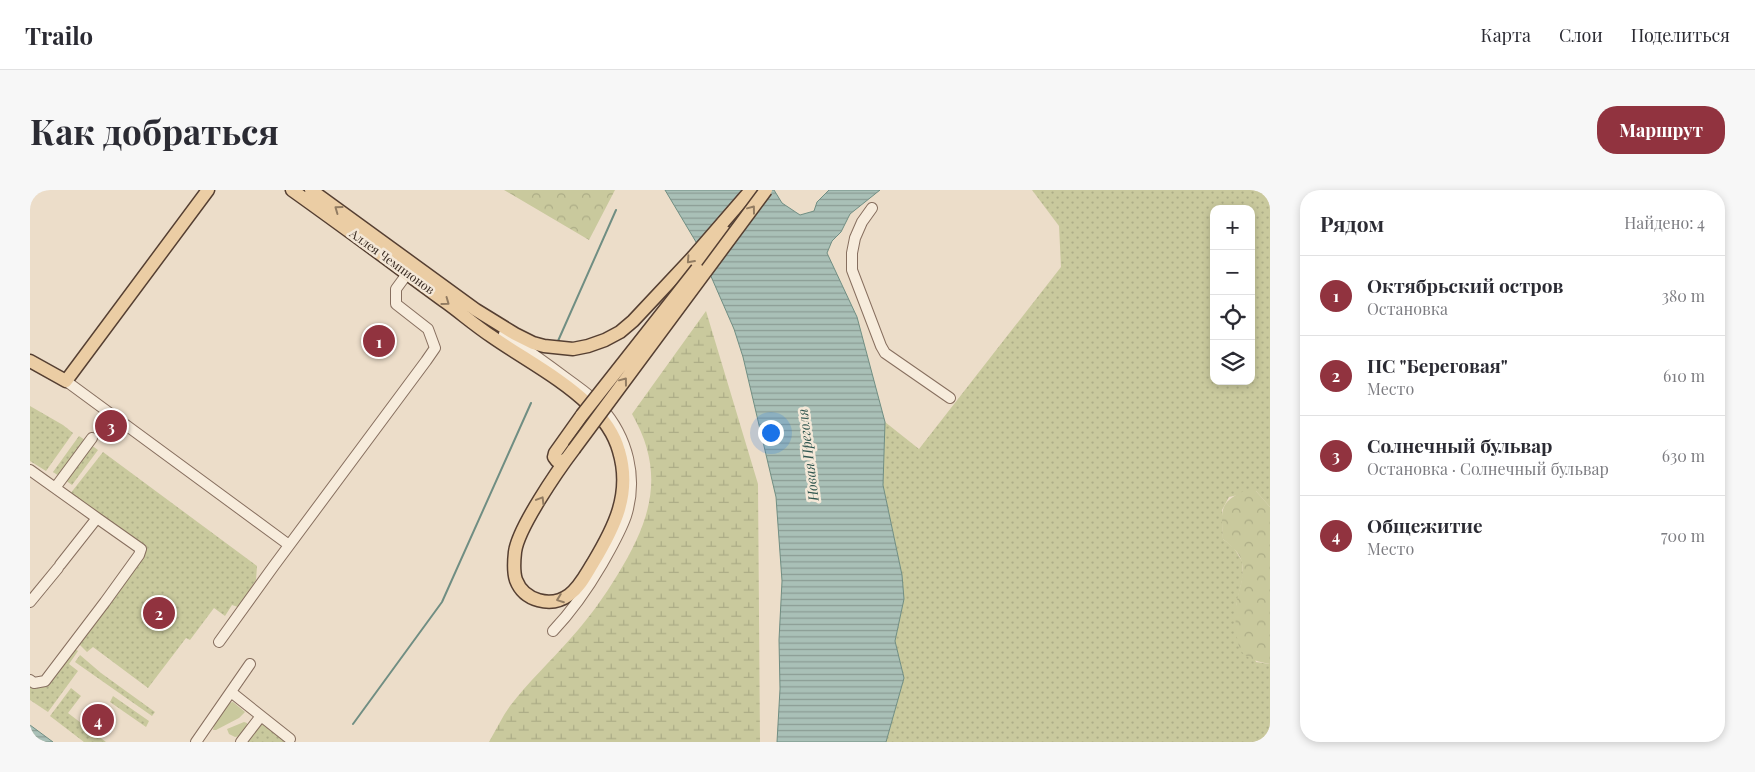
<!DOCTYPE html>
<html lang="ru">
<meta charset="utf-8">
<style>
body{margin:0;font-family:"Playfair Display",serif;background:#f7f7f7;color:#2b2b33}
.controls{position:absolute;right:15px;top:15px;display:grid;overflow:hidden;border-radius:10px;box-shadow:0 2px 8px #0003}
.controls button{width:45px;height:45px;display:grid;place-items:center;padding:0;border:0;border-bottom:1px solid #e1e1e2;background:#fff;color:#2b2b33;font:25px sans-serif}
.you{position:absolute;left:740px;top:242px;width:18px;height:18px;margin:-12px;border:4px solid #fff;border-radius:50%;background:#1a73e8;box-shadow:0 0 0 8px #1a73e833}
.badge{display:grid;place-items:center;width:32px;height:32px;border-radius:50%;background:#91333f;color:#fff;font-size:16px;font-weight:700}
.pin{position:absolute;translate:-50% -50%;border:2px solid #fff;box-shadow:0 1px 5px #0006}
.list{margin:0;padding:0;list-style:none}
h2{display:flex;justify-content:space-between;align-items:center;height:65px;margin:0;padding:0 20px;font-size:21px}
h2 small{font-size:16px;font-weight:400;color:#7c7c81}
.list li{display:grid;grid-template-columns:32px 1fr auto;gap:15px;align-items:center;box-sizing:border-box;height:80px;padding:0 20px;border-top:1px solid #e1e1e2}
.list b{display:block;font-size:19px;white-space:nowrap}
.list p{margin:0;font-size:16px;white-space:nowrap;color:#7c7c81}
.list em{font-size:16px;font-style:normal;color:#7c7c81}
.icon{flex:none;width:28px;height:28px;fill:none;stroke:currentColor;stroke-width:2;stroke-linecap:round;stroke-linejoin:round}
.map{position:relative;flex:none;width:1240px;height:552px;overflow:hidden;border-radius:20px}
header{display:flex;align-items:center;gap:30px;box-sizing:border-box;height:70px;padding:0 25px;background:#fff;border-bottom:1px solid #e1e1e2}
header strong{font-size:24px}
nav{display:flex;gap:28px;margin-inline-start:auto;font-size:18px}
.intro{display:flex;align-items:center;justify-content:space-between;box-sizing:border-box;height:120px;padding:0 30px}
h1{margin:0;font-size:35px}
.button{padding:12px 22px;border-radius:20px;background:#91333f;color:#fff;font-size:18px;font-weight:700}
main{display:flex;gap:30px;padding:0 30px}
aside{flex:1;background:#fff;border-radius:20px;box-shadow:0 2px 8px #0003}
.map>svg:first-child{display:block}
.grass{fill:url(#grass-dots);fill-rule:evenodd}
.forest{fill:url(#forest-crowns)}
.wetland{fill:url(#wetland-marsh)}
.pitch{fill:#c9c99d}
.water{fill:url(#water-rules);stroke:#708e83}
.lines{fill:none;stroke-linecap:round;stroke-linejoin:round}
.stream{stroke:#708e83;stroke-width:2}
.minor-casing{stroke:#876f5f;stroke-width:12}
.major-casing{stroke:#553f32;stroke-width:15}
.minor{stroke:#f7ecdc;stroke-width:10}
.major{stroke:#ebcda4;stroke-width:12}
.major-bridge-casing{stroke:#553f32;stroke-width:15;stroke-linecap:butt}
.major-bridge{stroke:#ebcda4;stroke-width:12}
.oneway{stroke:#927c62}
.labels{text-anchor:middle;stroke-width:5;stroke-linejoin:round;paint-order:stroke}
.street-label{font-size:12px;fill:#382a21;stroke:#f4e8d8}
.water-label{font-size:14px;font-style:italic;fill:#325750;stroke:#f4e8d8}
</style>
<header>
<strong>Trailo</strong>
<nav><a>Карта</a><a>Слои</a><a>Поделиться</a></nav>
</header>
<div class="intro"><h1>Как добраться</h1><a class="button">Маршрут</a></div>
<main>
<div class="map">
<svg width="1240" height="552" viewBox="0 0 1240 552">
<defs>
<pattern id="grass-dots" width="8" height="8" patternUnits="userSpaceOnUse" patternTransform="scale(1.25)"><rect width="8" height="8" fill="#c9c99d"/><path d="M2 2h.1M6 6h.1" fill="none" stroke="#adad87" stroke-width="1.8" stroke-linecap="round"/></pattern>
<pattern id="forest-crowns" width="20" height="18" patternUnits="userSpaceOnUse" patternTransform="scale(1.25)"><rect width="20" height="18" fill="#c9c99d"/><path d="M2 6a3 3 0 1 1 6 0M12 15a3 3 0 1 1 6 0" fill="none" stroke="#adad87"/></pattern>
<pattern id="wetland-marsh" width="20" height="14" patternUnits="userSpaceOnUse" patternTransform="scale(1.25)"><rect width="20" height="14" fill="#c9c99d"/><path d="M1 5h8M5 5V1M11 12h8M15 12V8" fill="none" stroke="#adad87"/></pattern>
<pattern id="water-rules" width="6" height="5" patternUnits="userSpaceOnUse" patternTransform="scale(1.25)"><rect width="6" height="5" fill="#a9c0b7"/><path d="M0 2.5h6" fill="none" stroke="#8b9c94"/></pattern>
</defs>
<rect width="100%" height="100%" fill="#ecddc9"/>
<!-- grass -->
<path class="grass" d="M1002,0H1240V317L1226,301L1199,307L1192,320L1193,349L1204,358L1212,371L1213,386L1206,416L1226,472L1240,474V552H856L874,488L865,451L874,409L872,385L853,295L855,232L889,259L1031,77L1029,36ZM1184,19H1221V191H1184Z
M0,216L33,235L43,243L16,281L0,271Z
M49,246L55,250L29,286L23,282Z
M61,255L68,260L42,295L35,290Z
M73,262L227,376L226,390L208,417L202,415L195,426L184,418L160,450L156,448L118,498L63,457L57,462L47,452L113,363L40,304Z
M42,457L48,461L39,474L48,481L18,522L0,510V493L4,496Z
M50,465L71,483L125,522L122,526L45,472Z
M41,498L51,506L38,523L76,552H54L20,526Z
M83,506L119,531L116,537L80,512Z
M232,531L255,551L254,552H215Z"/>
<!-- forest -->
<path class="forest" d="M474,0H585L559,50Z
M1214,301H1226L1240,317V474C1231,472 1218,470 1212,462C1205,453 1205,426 1206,416C1208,401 1215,388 1212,373C1210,362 1201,356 1193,349C1192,323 1187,313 1214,301Z"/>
<!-- wetland -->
<path class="wetland" d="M676,121L728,294L730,552H459C466,540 472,527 480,516C498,492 521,471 541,448C559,428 574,407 588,384C621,330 636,283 602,224Z"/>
<!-- pitch -->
<path class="pitch" d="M203,512L215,522L209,528L186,540H183L184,535L199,513Z
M214,532L217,533V535L210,546L205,547L199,544L197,539Z"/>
<!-- water -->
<path class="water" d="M635,0H744L752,13L770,25L784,21L787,12L799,0H850L820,24L811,42L802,51L797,63L827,127L855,232L853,295L872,385L874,409L865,451L874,488L856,552H747L750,499L749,450L752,391L746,307L713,167L704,139L666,52Z
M0,535L23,552H0Z"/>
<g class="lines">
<!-- stream -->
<path class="stream" d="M528,151L586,20
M323,534L412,412L501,213"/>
<!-- minor casing -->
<g class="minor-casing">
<path id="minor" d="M842,18L832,32L825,48L822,63V80L851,156L855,163L920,208
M474,144C495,158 516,173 536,188C548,197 561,205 571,217C598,247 608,288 596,326C590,343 581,358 572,374C558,398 542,421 523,441
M36,191L259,355
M0,280L67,328
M25,298L62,248
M0,412L28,378
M189,452L243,377L396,171L405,158L398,139L366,114V99L377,84
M0,490L4,493L15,491L75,412L109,365L111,359L67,328L30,375
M201,502L260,549
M166,552L220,474
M211,552L231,526"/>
</g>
<!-- major casing -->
<g class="major-casing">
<path id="major" d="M262,0C314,37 365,75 417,113C432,124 446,136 461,146C494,169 531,188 559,215C573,228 584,243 589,261C602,304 584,338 563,373C556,384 550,397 539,405C521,418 494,411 486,390C483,381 484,371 485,362C488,338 528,280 544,259
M281,0L446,120L485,144L503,153L514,156L543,159L558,156L575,150L590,142L603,131L663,67L721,0
M669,77L695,42
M0,171L36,191L178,0
M536,269L533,271H527L524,267L525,263L552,225"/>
</g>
<!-- minor -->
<use href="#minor" class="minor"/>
<!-- major -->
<use href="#major" class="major"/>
<!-- major-bridge casing -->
<g class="major-bridge-casing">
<path id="major-bridge" d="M552,225L667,79
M544,259L736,0"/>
</g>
<!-- major-bridge -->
<use href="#major-bridge" class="major-bridge"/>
</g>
<!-- one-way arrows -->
<defs><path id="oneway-chevron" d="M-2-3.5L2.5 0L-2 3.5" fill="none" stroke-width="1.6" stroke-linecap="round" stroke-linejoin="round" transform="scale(1.25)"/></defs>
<g class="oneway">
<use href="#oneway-chevron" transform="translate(308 19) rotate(-144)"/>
<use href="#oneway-chevron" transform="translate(722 19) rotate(-53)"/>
<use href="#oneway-chevron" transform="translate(660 70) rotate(132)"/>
<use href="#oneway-chevron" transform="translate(416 112) rotate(36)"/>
<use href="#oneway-chevron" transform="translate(594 191) rotate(-53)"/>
<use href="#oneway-chevron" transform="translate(511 310) rotate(-59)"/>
<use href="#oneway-chevron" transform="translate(530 409) rotate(159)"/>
</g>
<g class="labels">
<!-- street labels -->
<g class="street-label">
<text transform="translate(362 72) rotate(36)" y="4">Аллея Чемпионов</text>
</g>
<!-- water labels -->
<g class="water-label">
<text transform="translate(778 265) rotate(-97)" y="5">Новая Преголя</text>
</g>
</g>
</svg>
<div class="controls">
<button>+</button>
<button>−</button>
<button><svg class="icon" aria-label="locate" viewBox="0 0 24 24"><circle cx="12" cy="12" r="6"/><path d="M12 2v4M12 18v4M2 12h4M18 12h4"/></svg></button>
<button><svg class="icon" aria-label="layers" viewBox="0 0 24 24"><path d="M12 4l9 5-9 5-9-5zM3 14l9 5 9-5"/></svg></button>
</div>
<div class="you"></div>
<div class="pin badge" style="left:349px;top:151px">1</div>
<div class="pin badge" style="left:129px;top:423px">2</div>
<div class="pin badge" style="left:81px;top:236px">3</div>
<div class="pin badge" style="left:68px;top:530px">4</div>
</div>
<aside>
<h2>Рядом<small>Найдено: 4</small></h2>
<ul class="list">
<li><span class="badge">1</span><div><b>Октябрьский остров</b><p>Остановка</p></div><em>380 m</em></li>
<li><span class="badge">2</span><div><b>ПС &quot;Береговая&quot;</b><p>Место</p></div><em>610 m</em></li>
<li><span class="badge">3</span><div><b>Солнечный бульвар</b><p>Остановка · Солнечный бульвар</p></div><em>630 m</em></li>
<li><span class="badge">4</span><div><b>Общежитие</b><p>Место</p></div><em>700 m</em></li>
</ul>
</aside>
</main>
